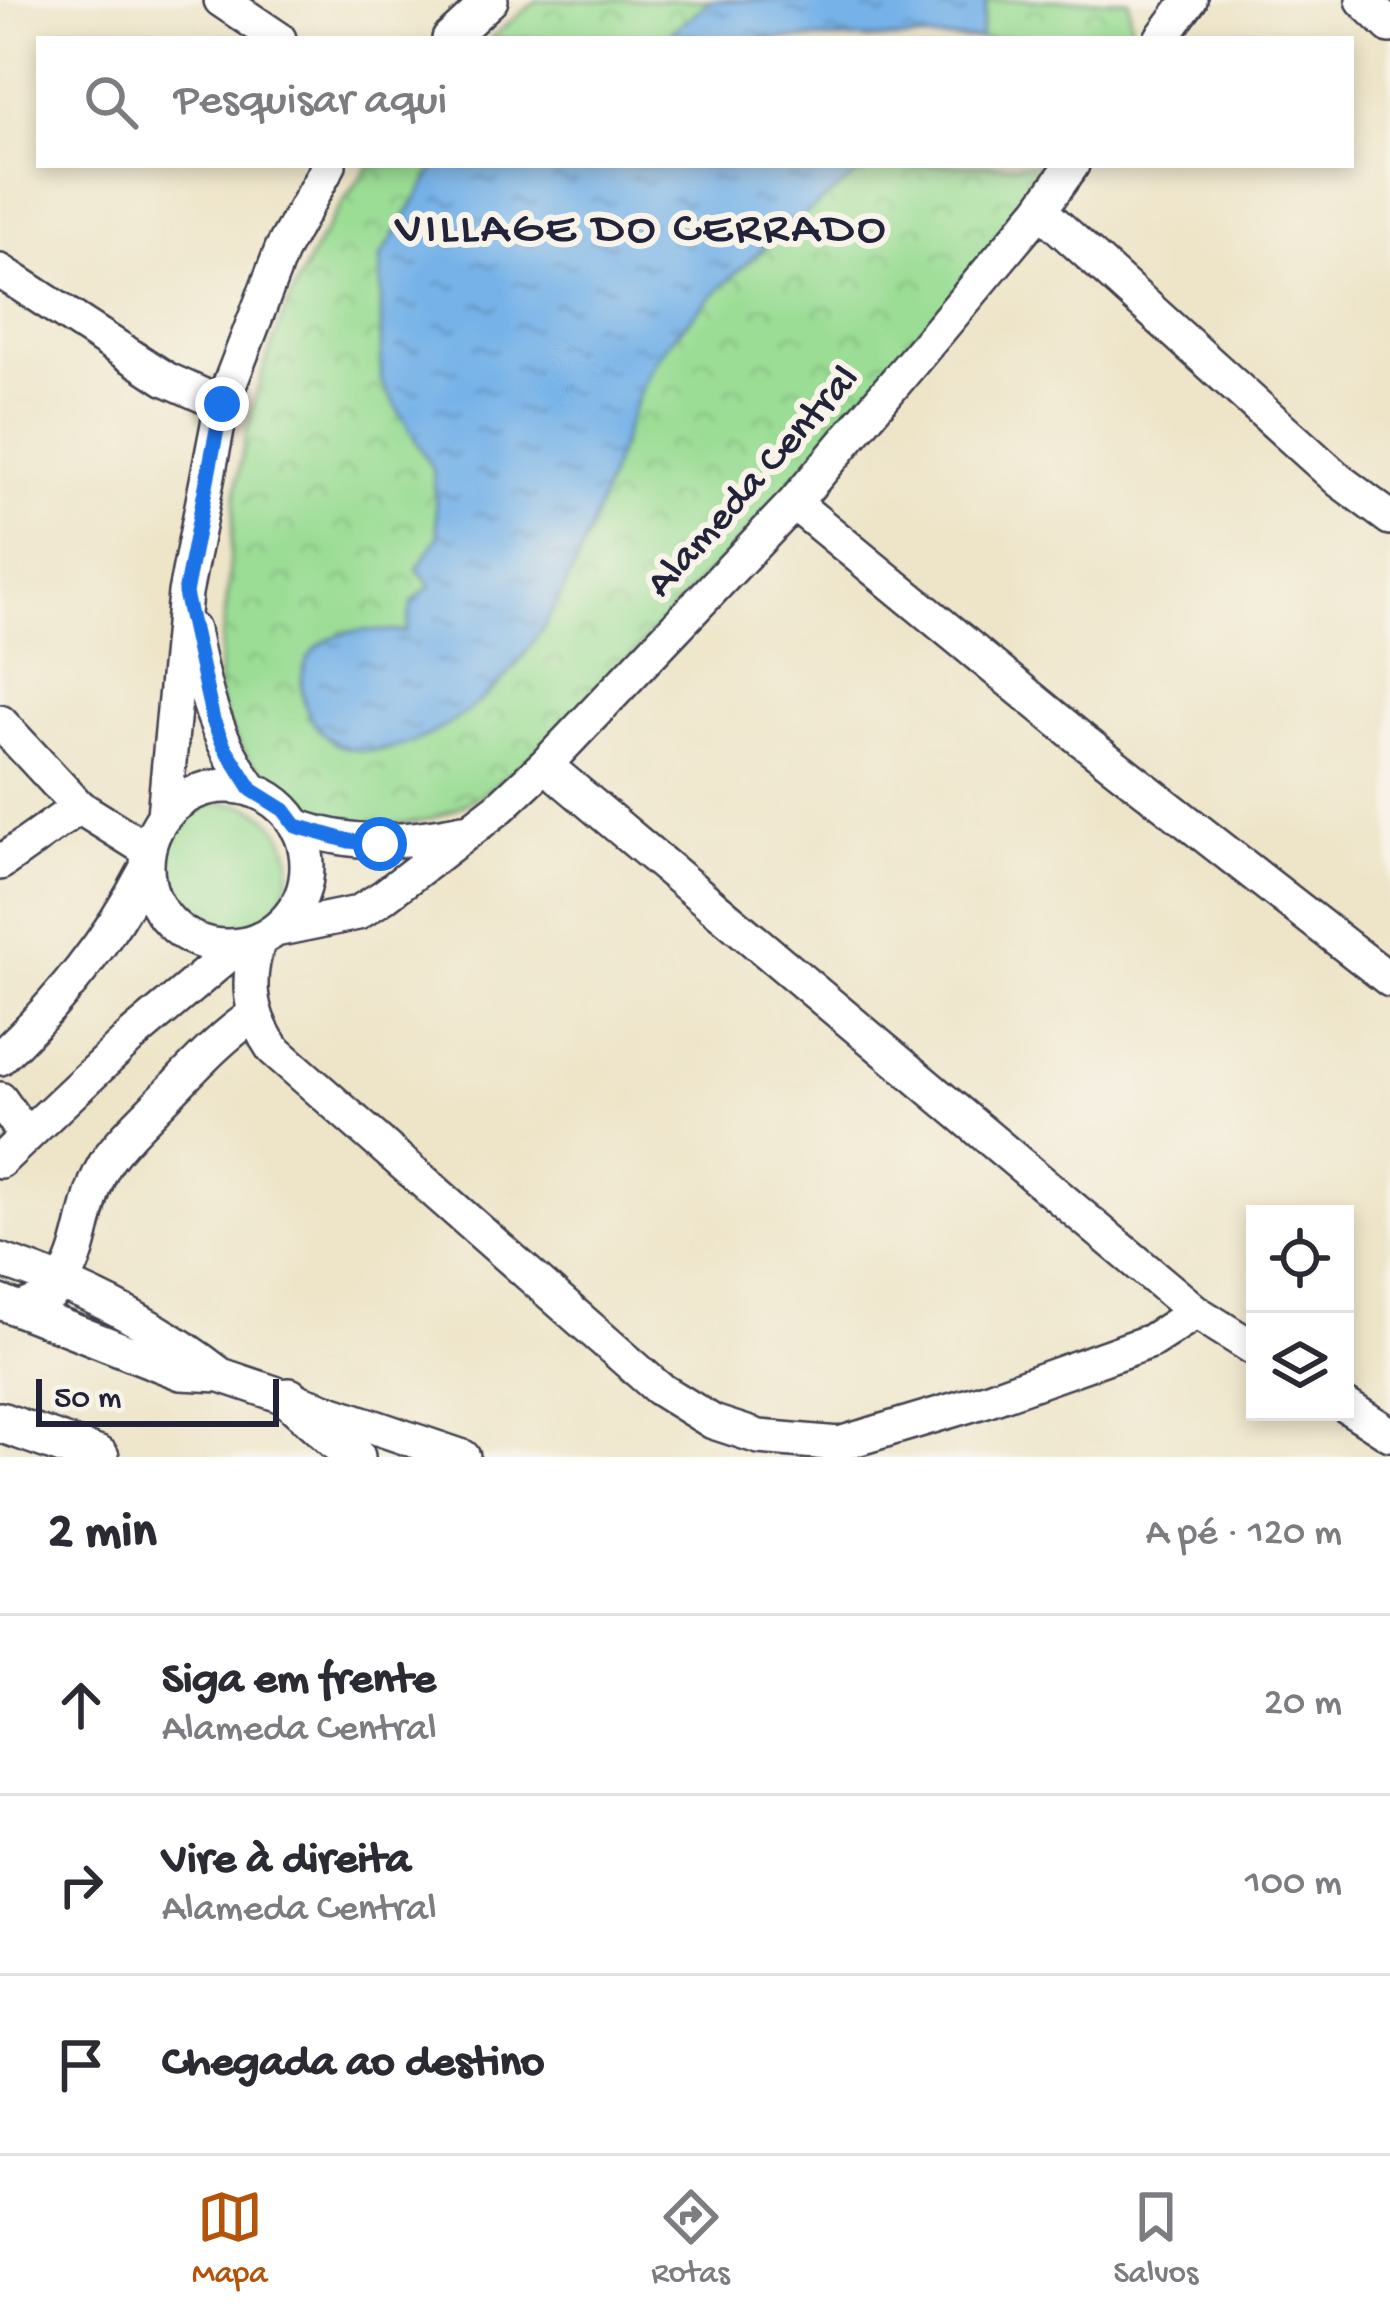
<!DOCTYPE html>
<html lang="pt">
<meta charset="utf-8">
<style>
body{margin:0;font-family:"Gochi Hand",sans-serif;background:#f2f2f3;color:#2b2b33}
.controls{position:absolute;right:36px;bottom:36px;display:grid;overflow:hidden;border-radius:0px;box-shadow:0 6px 18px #0003}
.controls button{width:108px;height:108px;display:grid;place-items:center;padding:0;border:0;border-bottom:3px solid #e1e1e2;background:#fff;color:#2b2b33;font:60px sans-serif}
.scale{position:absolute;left:36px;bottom:30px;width:243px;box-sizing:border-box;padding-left:12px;border:6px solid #22223b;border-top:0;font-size:33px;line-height:42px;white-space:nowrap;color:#22223b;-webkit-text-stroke:9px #f7f3e8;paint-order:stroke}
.stop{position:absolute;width:36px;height:36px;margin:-27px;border:9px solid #1a73e8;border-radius:50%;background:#fff}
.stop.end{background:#1a73e8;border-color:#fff;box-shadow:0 3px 12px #0008}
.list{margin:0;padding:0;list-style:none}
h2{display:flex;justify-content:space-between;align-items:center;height:156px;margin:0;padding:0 48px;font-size:51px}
h2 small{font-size:39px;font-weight:400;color:#7c7c81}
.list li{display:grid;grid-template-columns:78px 1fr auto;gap:36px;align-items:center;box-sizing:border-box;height:180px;padding:0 48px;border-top:3px solid #e1e1e2}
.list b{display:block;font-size:45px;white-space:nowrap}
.list p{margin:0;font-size:39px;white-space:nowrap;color:#7c7c81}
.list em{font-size:39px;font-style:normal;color:#7c7c81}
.icon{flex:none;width:66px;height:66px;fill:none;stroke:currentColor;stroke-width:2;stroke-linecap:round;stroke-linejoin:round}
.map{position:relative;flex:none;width:1390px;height:1457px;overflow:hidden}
.search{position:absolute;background:#fff;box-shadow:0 6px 18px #0003;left:36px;right:36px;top:36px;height:132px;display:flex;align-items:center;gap:30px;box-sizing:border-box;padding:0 42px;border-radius:0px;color:#7c7c81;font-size:45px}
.sheet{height:696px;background:#fff}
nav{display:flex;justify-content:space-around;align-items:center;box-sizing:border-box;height:168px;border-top:3px solid #e1e1e2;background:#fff;font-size:33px;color:#7c7c81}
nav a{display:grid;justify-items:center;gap:6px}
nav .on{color:#b45309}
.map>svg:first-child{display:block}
.green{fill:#9bdd95;stroke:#5e8068;stroke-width:3}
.park{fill:url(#park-crowns);stroke:#5e8068;stroke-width:3}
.water{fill:url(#water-ripples);stroke:#4c6a92;stroke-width:3}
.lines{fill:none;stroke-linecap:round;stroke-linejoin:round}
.minor-casing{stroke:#413f50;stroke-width:38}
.major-casing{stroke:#413f50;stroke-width:44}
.minor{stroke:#fff;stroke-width:33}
.major{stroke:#fff;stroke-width:39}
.route{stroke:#1a73e8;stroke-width:15}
.labels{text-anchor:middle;stroke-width:12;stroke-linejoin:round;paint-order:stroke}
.street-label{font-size:42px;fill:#22223b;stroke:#f7f3e8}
.quarter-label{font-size:48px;letter-spacing:3px;fill:#22223b;stroke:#f7f3e8}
</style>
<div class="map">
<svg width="1390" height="1457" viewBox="0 0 1390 1457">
<defs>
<pattern id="park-crowns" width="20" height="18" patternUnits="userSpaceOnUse" patternTransform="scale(3)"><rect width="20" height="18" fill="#9bdd95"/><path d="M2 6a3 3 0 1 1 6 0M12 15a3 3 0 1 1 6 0" fill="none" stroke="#85bd81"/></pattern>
<pattern id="water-ripples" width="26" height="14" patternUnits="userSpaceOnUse" patternTransform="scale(3)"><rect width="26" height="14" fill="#76b2e8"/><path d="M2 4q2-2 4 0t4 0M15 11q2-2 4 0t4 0" fill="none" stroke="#6090bd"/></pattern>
</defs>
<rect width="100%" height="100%" fill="#f7f3e8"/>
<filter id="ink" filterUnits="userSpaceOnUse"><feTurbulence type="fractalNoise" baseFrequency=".00833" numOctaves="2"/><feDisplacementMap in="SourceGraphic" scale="24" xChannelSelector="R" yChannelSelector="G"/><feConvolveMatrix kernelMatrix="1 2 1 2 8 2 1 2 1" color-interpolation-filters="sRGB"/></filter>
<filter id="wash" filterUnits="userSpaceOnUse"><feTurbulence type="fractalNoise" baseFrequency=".004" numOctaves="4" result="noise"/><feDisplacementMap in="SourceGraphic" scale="48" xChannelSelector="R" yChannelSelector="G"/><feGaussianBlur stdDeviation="2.7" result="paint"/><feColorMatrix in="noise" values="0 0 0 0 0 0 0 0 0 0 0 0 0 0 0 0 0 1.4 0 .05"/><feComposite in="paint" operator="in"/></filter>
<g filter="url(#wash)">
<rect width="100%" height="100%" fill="#eee5c9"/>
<!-- green -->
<path class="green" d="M164 866a63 63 0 1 1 126 0a63 63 0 1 1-126 0Z"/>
<!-- park -->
<path class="park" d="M538,0H1129L1132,39H489Z
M370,165H1058C995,243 934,322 869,399C805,475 733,546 665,619C610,678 523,780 449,812C404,831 353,828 309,807C268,788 235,750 222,707C214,680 224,626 227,598C231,556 232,513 239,471C257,361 302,253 370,165Z"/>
<!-- water -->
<path class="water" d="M711,0H987L980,39H663Z
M437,165H870C808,211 749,256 696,313C684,326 670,339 660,354C640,384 629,422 617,455C588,537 559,626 495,688C461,721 406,756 357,750C302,744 277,660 334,637C358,627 381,631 406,632L412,602L431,585L417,569L438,537L433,470L381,381V257Z"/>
</g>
<g filter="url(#ink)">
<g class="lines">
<!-- minor casing -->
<g class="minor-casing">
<path id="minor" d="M221,0L279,39
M1363,0L1390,26
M449,39L491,0
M1161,39L1190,0
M1040,210L1340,481L1390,518
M0,271L166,379L222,404
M794,503L1082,740L1390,980
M192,630C203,689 216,740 252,790
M0,722L79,807L148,850
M545,765L1196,1312L1255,1349
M147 866a80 80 0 1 1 160 0a80 80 0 1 1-160 0Z
M164,815L185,593L222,404L282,249L329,165
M296,826C354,847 403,843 463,831
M0,863L79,807
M275,930L358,913L383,897L499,808L545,765L794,503L1040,210L1072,165
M259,940C245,980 249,1014 273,1049L658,1388L713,1422L759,1437L839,1444L983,1401L1151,1341L1196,1312
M0,1058C60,1001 108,942 146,869
M0,1099L26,1136
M0,1161L131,1037L240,945
M0,1260C79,1286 155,1324 221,1375
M0,1302L181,1373L221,1375L463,1457
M21,1309C94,1288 72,1211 109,1158C123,1138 142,1121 159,1103C190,1072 218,1039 254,1015
M1345,1405L1390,1434"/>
</g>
<!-- major casing -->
<g class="major-casing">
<path id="major" d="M289,1398L355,1457
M0,1422L99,1457"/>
</g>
<!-- minor -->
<use href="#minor" class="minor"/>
<!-- major -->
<use href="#major" class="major"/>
</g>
</g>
<g class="lines" filter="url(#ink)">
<!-- route -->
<path class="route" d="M222,404L185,593L213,720L224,746L252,790L284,810L296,826L349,841L380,844"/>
</g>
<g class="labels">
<!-- street labels -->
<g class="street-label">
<text transform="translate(749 478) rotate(-48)" y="15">Alameda Central</text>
</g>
<!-- quarter labels -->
<g class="quarter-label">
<text x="642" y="240">VILLAGE DO CERRADO</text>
</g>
</g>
</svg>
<div class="controls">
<button><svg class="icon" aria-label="locate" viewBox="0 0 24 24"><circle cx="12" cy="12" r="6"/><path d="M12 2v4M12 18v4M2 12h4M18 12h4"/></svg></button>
<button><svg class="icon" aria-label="layers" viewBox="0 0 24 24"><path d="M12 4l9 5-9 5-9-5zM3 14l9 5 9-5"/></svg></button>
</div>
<div class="scale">50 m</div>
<div class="stop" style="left:380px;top:844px"></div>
<div class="stop end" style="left:222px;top:404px"></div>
<div class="search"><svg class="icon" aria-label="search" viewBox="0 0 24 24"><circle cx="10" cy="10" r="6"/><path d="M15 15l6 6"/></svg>Pesquisar aqui</div>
</div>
<section class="sheet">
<h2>2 min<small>A pé · 120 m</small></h2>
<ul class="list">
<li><svg class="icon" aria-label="ahead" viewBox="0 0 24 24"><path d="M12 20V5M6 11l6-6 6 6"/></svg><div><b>Siga em frente</b><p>Alameda Central</p></div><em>20 m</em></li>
<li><svg class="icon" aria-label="right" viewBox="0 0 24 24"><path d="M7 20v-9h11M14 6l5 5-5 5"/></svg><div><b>Vire à direita</b><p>Alameda Central</p></div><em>100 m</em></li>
<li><svg class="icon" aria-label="arrive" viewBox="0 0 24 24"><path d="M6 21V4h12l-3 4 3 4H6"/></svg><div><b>Chegada ao destino</b></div></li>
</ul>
</section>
<nav>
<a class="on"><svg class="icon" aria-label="map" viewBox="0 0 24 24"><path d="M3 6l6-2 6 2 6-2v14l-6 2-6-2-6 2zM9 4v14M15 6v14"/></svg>Mapa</a>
<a><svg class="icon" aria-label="directions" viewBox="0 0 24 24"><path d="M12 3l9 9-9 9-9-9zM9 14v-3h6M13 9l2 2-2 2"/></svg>Rotas</a>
<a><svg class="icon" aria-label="saved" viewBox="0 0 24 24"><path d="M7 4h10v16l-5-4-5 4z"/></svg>Salvos</a>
</nav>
